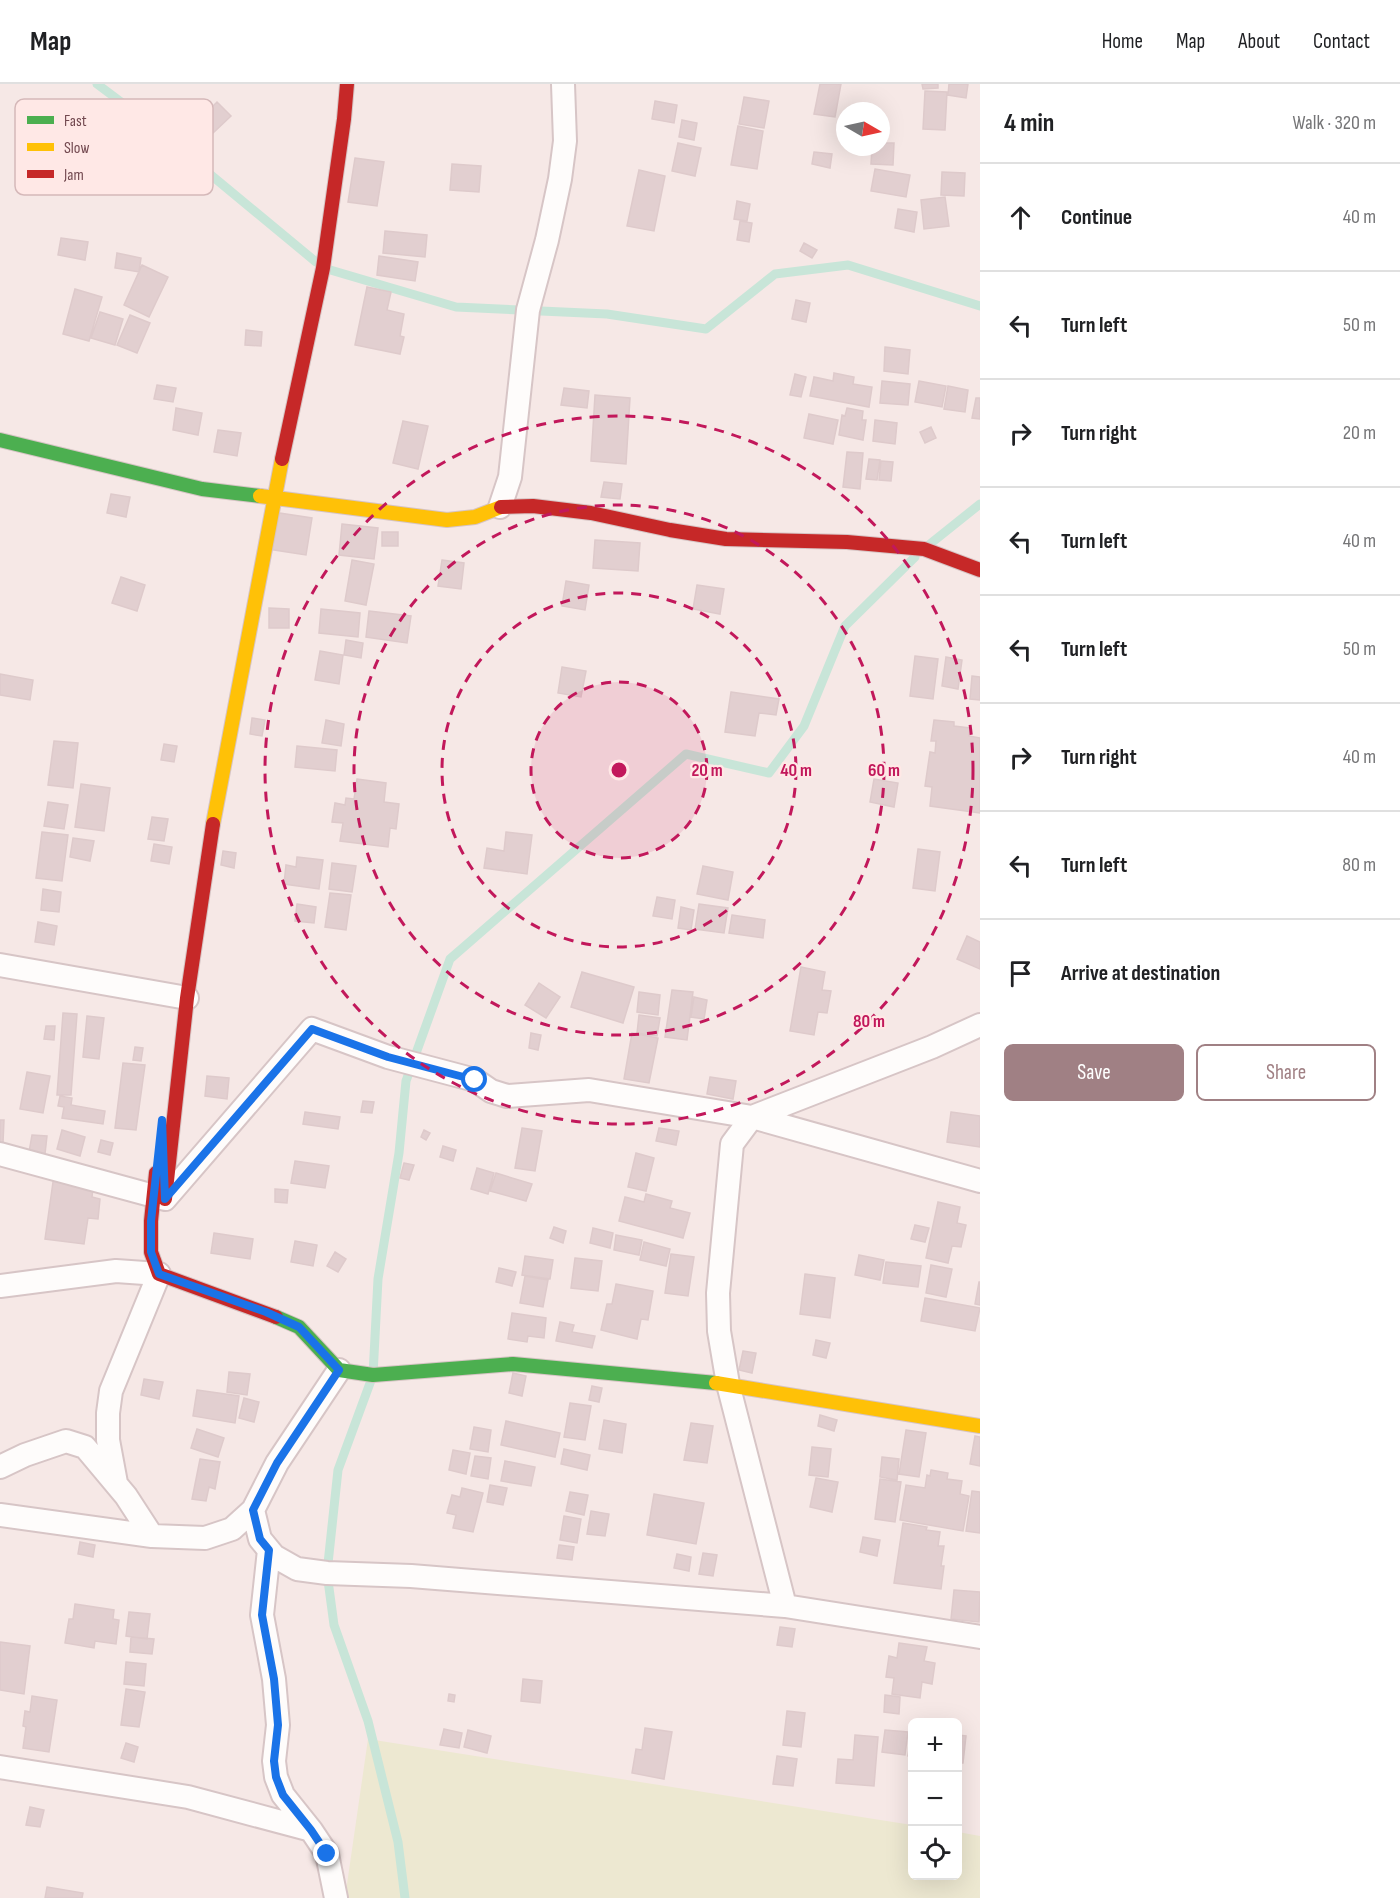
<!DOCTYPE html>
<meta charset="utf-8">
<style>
body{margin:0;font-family:"Sofia Sans Condensed",sans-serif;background:#f2f2f2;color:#202124}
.controls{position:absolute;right:18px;bottom:18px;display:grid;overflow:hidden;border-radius:9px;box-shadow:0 6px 24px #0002}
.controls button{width:54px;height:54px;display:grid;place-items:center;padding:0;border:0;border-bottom:2px solid #e0e0e0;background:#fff;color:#202124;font:30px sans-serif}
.compass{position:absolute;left:836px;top:18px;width:54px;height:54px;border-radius:50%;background:#fff;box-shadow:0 6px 24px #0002;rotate:99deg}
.stop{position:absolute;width:18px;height:18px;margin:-14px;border:4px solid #1a73e8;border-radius:50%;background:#fff}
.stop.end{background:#1a73e8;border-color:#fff;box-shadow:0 2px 6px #0008}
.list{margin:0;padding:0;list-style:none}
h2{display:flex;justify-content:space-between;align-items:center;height:78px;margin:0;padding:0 24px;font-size:26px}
h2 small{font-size:20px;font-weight:400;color:#757577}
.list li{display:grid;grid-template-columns:39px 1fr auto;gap:18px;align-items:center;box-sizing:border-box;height:108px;padding:0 24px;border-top:2px solid #e0e0e0}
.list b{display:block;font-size:22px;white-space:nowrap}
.list em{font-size:20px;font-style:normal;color:#757577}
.actions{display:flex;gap:12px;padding:18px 24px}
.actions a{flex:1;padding:14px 0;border:2px solid #a08084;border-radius:9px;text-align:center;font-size:21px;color:#a08084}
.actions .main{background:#a08084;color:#fff}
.icon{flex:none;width:33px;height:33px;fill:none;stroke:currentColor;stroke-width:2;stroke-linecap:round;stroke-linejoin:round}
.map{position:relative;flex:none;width:980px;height:1814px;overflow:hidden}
header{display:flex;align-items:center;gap:36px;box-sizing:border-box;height:84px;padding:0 30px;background:#fff;border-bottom:2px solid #e0e0e0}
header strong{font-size:28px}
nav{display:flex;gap:33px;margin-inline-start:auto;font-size:21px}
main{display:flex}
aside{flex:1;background:#fff}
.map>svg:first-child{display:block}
.green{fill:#ede8d1}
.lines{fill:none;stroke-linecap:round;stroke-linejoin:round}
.stream{stroke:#c8e5d8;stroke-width:9}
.building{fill:#e2cfd0;stroke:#decacb;stroke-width:1.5}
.street-casing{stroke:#d7c5c6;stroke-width:26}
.fast-casing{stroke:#d6c4c4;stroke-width:16}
.slow-casing{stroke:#d6c4c4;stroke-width:16}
.jam-casing{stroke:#d6c4c4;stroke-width:16}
.street{stroke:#fefcfb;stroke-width:22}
.fast{stroke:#4caf50;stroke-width:14}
.slow{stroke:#ffc107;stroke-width:14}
.jam{stroke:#c62828;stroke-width:14}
.route{stroke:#1a73e8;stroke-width:8}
.ring{fill:none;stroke:#c2185b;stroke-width:3;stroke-dasharray:10 8}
.key{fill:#ffe8e6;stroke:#d5b8b9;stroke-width:1.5}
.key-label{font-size:16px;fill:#72484f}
.centre{fill:#c2185b;stroke:#ffe8e6;stroke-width:3}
.ring-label{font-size:18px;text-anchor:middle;font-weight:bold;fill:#c2185b;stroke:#ffe8e6;stroke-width:4.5;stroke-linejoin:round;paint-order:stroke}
</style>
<header>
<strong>Map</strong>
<nav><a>Home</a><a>Map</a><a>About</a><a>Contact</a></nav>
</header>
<main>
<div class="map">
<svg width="980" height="1814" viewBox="0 0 980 1814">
<rect width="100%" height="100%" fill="#f6e8e6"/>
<!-- green -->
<path class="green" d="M368,1655L912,1741V1792H958V1748L980,1752V1814H345Z"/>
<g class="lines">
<!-- stream -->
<path class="stream" d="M97,0L141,33L316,178
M327,185L456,223L607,230L706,245L775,190L848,181L980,222
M930,460L980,420
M405,1814L398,1758L368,1637L334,1541L327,1489L338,1386L373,1291L378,1195L399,1069L406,997L450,875L686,670L769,689L804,642L845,542L915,473"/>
</g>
<!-- building -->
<path class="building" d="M820,0H841L835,33L814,30Z
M922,0H938V4L923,5Z
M949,0H968L966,14L948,11Z
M925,7L947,8L945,46L923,45Z
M744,13L769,17L764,44L739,40Z
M655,17L677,21L674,39L652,35Z
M217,18L231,32L212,50L194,31L204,21L209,26Z
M682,36L697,39L694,56L679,53Z
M738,42L763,47L757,85L731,81Z
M678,59L701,64L695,92L672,87Z
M881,59H894L893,81L871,80L872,63H881Z
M814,68L832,70L830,84L812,80Z
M355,74L384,78L377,122L348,118Z
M452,80L481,82L479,108L450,106Z
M875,85L910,91L906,113L871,107Z
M639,86L665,92L654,147L627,142Z
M942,88L965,89L964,112L941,111Z
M945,113L949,142L924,145L921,116Z
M737,117L750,120L747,137L734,135Z
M898,125L917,128L914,148L895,144Z
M740,137L752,139L749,158L737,156Z
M385,147L427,151L425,173L383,169Z
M61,154L88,158L85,176L58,171Z
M804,159L817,166L812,174L800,167Z
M117,169L141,174L139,188L115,184Z
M379,172L418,178L415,197L377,191Z
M142,181L168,193L149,233L124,221Z
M367,203L391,208L387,226L404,230L400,252L404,253L400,270L355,261Z
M75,205L102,213L89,257L63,250Z
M796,216L810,219L806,238L792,235Z
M100,228L123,235L115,261L91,254Z
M130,231L150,239L137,269L117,261Z
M246,246L262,248L261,262L245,261Z
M885,263L910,266L908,290L884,287Z
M834,289L854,293L853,300L872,303L869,323L810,312L814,293L833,297Z
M795,290L806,293L801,313L790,311Z
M882,297L910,300L908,321L880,319Z
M919,297L946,302L942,323L915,318Z
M157,301L176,304L173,318L154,315Z
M948,302L968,306L965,328L944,325Z
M564,304L589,307L587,324L561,321Z
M595,311L630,314L626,380L591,377Z
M976,314H980V335L972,334Z
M176,324L202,329L198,351L173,346Z
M847,324L863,327L862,336H866L863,356L839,351L842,331L845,332Z
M809,330L838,336L833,360L804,354Z
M875,336L897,339L895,360L873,357Z
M403,337L428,342L418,385L393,379Z
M931,343L936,354L925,359L920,348Z
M218,346L241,349L237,372L214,368Z
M847,368L863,369L860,405L843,403Z
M869,375L880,376L877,396L866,395Z
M881,377L893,378L891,397L879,396Z
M604,398L622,400L620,415L601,413Z
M111,410L130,413L126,433L107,429Z
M273,428L312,434L306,471L268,465Z
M342,440L378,444L374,475L339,471Z
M382,448H398V462H382Z
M595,456L640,459L638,487L593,484Z
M352,476L374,480L366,521L345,517Z
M442,476L464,479L461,505L438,502Z
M121,493L145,501L137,527L112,519Z
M566,497L589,501L585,526L562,522Z
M697,501L724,505L720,530L693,525Z
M269,524L289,525V544H269Z
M321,525L360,529L358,553L319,549Z
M369,527L411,532L407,559L366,553Z
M346,556L363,559L361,574L344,571Z
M320,567L343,571L339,600L315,596Z
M915,572L938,575L933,615L910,612Z
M946,573L962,576L958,605L942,602Z
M562,583L586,587L581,613L558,609Z
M0,590L33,596L30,616L0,611Z
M972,592L980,593V616L970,615Z
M731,608L779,615L776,631L759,629L755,652L725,648Z
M252,634L265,636L262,652L250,650Z
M326,636L344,640L341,662L322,659Z
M934,636L954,638V642L970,644L969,652L980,654V729L930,722L932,703L925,702L930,668L935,669L936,657H931Z
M54,657L78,659L73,704L48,701Z
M164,660L177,662L174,678L161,676Z
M297,662L337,666L335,687L295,683Z
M357,695L386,699L384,718L399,720L396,745L390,744L388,763L340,757L343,739L332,738L335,719L345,721L346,714L354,715Z
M874,695L898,699L894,723L870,718Z
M81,700L110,704L104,747L75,743Z
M48,718L68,721L64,745L44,742Z
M152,733L168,735L164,757L148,755Z
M42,748L68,751L62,797L36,794Z
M506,748L532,751L527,790L484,784L487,764L504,767Z
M73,754L94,757L90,777L70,773Z
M154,760L172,763L169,780L151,777Z
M918,765L940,768L935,807L913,804Z
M223,767L236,769L234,784L221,781Z
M297,773L323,776L319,805L284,800L286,781L296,783Z
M332,779L356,782L352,808L329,805Z
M703,782L733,788L728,816L697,810Z
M43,805L61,808L59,828L41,826Z
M330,809L351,811L346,846L325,843Z
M657,813L675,816L672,835L653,832Z
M297,820L316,823L314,839L295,837Z
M699,820L728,824L724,849L695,845Z
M681,823L694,826L691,846L678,844Z
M732,831L765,836L763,854L729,849Z
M38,838L57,842L54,861L35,858Z
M967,852L980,858V885L957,875Z
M801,883L825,888L822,906L831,907L827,929L818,928L814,951L790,947Z
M582,888L634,903L623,939L571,923Z
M539,899L560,913L546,934L525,921Z
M672,906L693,908L687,956L665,953Z
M639,908L660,911L658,931L637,928Z
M694,913L707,916L704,935L691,933Z
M63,929L77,930L71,1011H57Z
M639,931L660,934L657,952L637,949Z
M87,932L104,934L99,975L83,973Z
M46,942H55L54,956L44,955Z
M531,949L541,951L538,966L529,964Z
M632,949L658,954L649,999L624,995Z
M135,963L143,964L141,977L133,976Z
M123,979L145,981L136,1046L115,1044Z
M27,988L50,992L43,1029L20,1025Z
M207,992L229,994L227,1015L205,1012Z
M710,993L736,997L733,1015L707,1010Z
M60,1012L72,1014L71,1021L105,1027L103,1040L62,1034L64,1023L58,1022Z
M363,1017L374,1018L372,1029L361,1028Z
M305,1028L340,1033L338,1045L303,1040Z
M951,1028L980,1032V1063L947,1058Z
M0,1036H4L3,1059H0Z
M522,1044L542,1047L535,1087L515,1084Z
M659,1044L679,1047L676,1061L656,1057Z
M62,1046L85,1053L80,1072L57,1065Z
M424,1046L430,1049L426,1056L421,1053Z
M32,1051L47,1052L45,1070L29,1068Z
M101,1056L113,1059L110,1071L98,1068Z
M443,1062L456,1066L453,1077L440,1073Z
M636,1069L654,1074L646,1107L628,1103Z
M295,1077L329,1082L325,1104L291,1099Z
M404,1079L414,1081L409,1096L400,1094Z
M477,1084L494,1089L488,1110L471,1105Z
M496,1089L532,1100L526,1117L490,1107Z
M54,1091L94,1097L92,1113L100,1115L98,1135L88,1134L84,1160L45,1155Z
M275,1105L288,1106L287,1119L275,1118Z
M646,1110L672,1117L670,1124L690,1129L683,1154L619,1137L625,1113L644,1118Z
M938,1118L960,1123L957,1139L966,1141L961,1163L952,1162L948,1179L926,1174Z
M915,1141L929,1144L925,1158L911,1155Z
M554,1143L566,1147L563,1159L550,1154Z
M593,1144L613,1149L610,1164L590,1159Z
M214,1149L253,1155L250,1175L211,1169Z
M616,1151L642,1156L639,1171L614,1166Z
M295,1157L317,1161L313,1182L291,1178Z
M644,1158L670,1165L666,1182L640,1176Z
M335,1168L346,1175L338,1188L327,1182Z
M671,1170L694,1173L688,1212L665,1209Z
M859,1171L884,1176L880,1196L855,1191Z
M525,1172L553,1176L550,1195L522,1191Z
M575,1174L602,1177L598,1207L571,1204Z
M886,1178L921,1182L918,1203L883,1199Z
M931,1181L952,1185L946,1213L926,1209Z
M499,1184L516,1188L512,1202L496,1198Z
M805,1190L835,1194L830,1234L800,1230Z
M525,1192L548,1196L543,1223L520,1219Z
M979,1198H980V1221L975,1220Z
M616,1200L653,1207L648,1236L641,1235L637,1255L601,1246L607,1220H612Z
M925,1214L980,1224L975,1247L921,1237Z
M512,1229L546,1234L544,1254L528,1252L527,1258L508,1255Z
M560,1238L574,1241L572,1248L595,1252L592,1264L556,1257Z
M816,1256L830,1259L826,1274L813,1271Z
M743,1267L756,1269L752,1289L739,1286Z
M229,1288L250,1290L247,1311L227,1308Z
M513,1289L526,1292L522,1312L509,1309Z
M144,1295L163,1298L159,1315L141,1311Z
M592,1302L602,1304L599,1318L589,1316Z
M197,1306L239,1312L235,1339L193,1332Z
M244,1314L259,1318L254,1338L239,1334Z
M570,1319L591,1322L585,1356L564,1353Z
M820,1331L837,1336L834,1347L818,1342Z
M604,1336L626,1340L622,1369L599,1365Z
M506,1337L560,1349L555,1373L501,1361Z
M691,1339L713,1342L707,1379L684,1376Z
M474,1343L491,1346L488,1368L470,1365Z
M197,1345L224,1354L218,1373L191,1364Z
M906,1346L926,1349L919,1393L899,1390Z
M975,1352L980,1353V1382L970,1380Z
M812,1363L831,1365L828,1393L809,1391Z
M564,1365L590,1371L587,1386L561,1380Z
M453,1366L470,1369L466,1390L449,1386Z
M475,1372L491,1374L488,1395L471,1392Z
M882,1373L899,1375L897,1396L880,1393Z
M200,1375L220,1378L215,1405L209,1403L206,1417L192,1415Z
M505,1377L535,1383L531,1402L501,1397Z
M931,1386L948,1389L947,1395L962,1397L960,1410L969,1412L963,1447L900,1436L906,1401L925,1404L927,1391L930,1392Z
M816,1394L838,1398L832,1428L810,1423Z
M880,1395L901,1398L895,1438L875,1435Z
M490,1401L507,1404L503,1421L487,1418Z
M462,1404L483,1409L473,1448L453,1444L456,1431L447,1429L452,1411L460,1413Z
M972,1407L980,1408V1449L966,1447Z
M570,1408L588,1411L584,1431L566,1427Z
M654,1410L704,1419L696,1460L647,1451Z
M591,1427L609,1430L605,1452L587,1450Z
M564,1432L581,1435L577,1459L560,1456Z
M903,1439L927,1443L926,1446L940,1448L938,1462H944L941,1482H944L941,1505L894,1499Z
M863,1453L880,1456L877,1472L860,1468Z
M80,1458L95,1461L93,1473L78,1470Z
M559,1461L574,1463L572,1476L557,1474Z
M703,1469L717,1471L713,1492L699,1490Z
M677,1470L691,1473L689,1487L674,1484Z
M954,1506L980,1508L979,1538L951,1535Z
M75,1520L114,1526L113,1535L119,1536L116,1560L95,1557L94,1564L65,1559L69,1535H73Z
M129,1528L150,1530L147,1555L126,1552Z
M780,1543L795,1545L792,1563L777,1561Z
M131,1553L154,1555L152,1570L130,1568Z
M0,1558L30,1562L24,1610L0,1606Z
M899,1559L927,1563L924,1577L935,1579L932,1600L922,1598L920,1614L892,1610L894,1594L886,1593L889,1572L897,1574Z
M126,1578L146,1580L144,1602L124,1600Z
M523,1595L542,1597L540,1619L521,1617Z
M126,1605L145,1608L139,1643L121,1641Z
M449,1610L455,1611L454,1618L448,1617Z
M885,1611L900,1613L899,1630L884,1628Z
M32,1612L57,1616L49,1668L23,1664L26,1643L23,1642L25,1627L30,1628Z
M787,1627L805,1629L801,1663L783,1661Z
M645,1644L672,1648L664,1695L632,1689L636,1665L642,1666Z
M444,1645L462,1649L459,1664L440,1661Z
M912,1645V1673L908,1672Z
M468,1646L491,1652L487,1669L464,1663Z
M885,1646L908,1648L905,1671L882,1668Z
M855,1651L878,1653L874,1702L836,1699L838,1675L853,1676Z
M958,1651L966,1652L963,1679H958Z
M126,1659L138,1663L134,1678L121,1674Z
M777,1672L797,1675L793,1702L773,1700Z
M30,1723L44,1726L40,1743L26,1741Z
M47,1803L83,1809L82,1814H45Z"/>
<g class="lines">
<!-- street casing -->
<g class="street-casing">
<path id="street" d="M500,423L510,393L528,226L547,156L560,95L565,57L563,0
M0,881L187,914
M0,1070L165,1115L312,945L388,973L475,996L491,1007L507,1012L589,1006L752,1033L980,1097
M0,1202L116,1187L159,1190L111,1307L108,1329V1356L116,1399
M0,1383L25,1371L66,1357L85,1363L126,1412L152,1452
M253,1426L260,1455L274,1472L297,1485L327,1489L411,1492L785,1522L980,1553
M0,1431L152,1452L205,1454L232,1445L253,1426L277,1379L339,1286
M269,1466L262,1531L274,1595L278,1641L274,1677L276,1693L283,1711L311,1746L327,1770L336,1814
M785,1522L728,1300L719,1247L718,1209L732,1060L752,1033L932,963L980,941
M0,1683L188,1713L311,1746"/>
</g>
<!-- fast casing -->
<g class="fast-casing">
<path id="fast" d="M0,356L202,405L260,412
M276,1233L299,1243L339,1286L373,1291L513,1280L716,1299"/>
</g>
<!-- slow casing -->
<g class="slow-casing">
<path id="slow" d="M260,412L447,436L475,433L501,423
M213,740L282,375
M716,1299L980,1342"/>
</g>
<!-- jam casing -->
<g class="jam-casing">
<path id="jam" d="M282,375L323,184L344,35L347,0
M501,423L533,422L591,429L670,446L726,455L847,458L924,465L980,486
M156,1089L151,1137V1168L159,1190L276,1233
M165,1115L187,914L213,740"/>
</g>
<!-- street -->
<use href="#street" class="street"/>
<!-- fast -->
<use href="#fast" class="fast"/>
<!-- slow -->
<use href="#slow" class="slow"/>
<!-- jam -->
<use href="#jam" class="jam"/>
</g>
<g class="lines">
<!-- route -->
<path class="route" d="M327,1770L311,1746L283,1711L276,1693L274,1677L278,1641L274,1595L262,1531L269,1466L260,1455L253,1426L277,1379L339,1286L299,1243L266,1228L159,1190L151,1168V1137L162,1036L165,1115L312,945L388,973L475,996"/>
</g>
<!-- distance rings -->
<circle cx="619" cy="686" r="88" fill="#c2185b" fill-opacity=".12"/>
<g class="ring">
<circle cx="619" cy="686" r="88"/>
<circle cx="619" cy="686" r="177"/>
<circle cx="619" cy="686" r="265"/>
<circle cx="619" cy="686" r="354"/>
</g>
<!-- legend -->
<rect x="15" y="15" width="198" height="96" rx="9" class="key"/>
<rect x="27" y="32" width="27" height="8" fill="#4caf50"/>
<rect x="27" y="59" width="27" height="8" fill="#ffc107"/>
<rect x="27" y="86" width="27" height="8" fill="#c62828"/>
<g class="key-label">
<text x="64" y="42">Fast</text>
<text x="64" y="69">Slow</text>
<text x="64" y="96">Jam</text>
</g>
<circle cx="619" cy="686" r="9" class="centre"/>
<g class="ring-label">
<text x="707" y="692">20 m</text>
<text x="796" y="692">40 m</text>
<text x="884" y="692">60 m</text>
<text x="869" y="943">80 m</text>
</g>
</svg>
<div class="controls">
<button>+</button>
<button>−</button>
<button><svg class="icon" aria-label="locate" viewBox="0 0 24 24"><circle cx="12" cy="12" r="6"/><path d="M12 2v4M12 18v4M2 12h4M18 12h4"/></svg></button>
</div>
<svg class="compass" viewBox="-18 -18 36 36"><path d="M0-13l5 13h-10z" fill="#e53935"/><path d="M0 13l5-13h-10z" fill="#757577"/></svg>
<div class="stop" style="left:475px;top:996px"></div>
<div class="stop end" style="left:327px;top:1770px"></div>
</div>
<aside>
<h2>4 min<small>Walk · 320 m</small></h2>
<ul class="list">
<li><svg class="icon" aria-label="ahead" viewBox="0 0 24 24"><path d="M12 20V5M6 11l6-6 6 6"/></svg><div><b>Continue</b></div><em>40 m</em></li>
<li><svg class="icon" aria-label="left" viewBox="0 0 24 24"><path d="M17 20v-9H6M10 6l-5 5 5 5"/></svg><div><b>Turn left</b></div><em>50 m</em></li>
<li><svg class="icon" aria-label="right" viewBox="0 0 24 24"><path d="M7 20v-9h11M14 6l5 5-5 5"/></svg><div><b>Turn right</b></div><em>20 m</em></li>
<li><svg class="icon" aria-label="left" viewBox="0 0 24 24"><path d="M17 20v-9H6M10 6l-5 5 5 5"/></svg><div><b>Turn left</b></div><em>40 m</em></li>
<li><svg class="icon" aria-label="left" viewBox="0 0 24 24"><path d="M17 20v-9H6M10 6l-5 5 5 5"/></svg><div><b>Turn left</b></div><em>50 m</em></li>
<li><svg class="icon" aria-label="right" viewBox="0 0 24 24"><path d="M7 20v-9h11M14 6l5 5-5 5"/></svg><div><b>Turn right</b></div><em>40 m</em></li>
<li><svg class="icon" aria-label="left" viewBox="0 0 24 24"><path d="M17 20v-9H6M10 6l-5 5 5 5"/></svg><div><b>Turn left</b></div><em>80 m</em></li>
<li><svg class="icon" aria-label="arrive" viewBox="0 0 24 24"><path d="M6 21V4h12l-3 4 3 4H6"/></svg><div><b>Arrive at destination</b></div></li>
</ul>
<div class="actions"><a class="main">Save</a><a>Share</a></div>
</aside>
</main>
